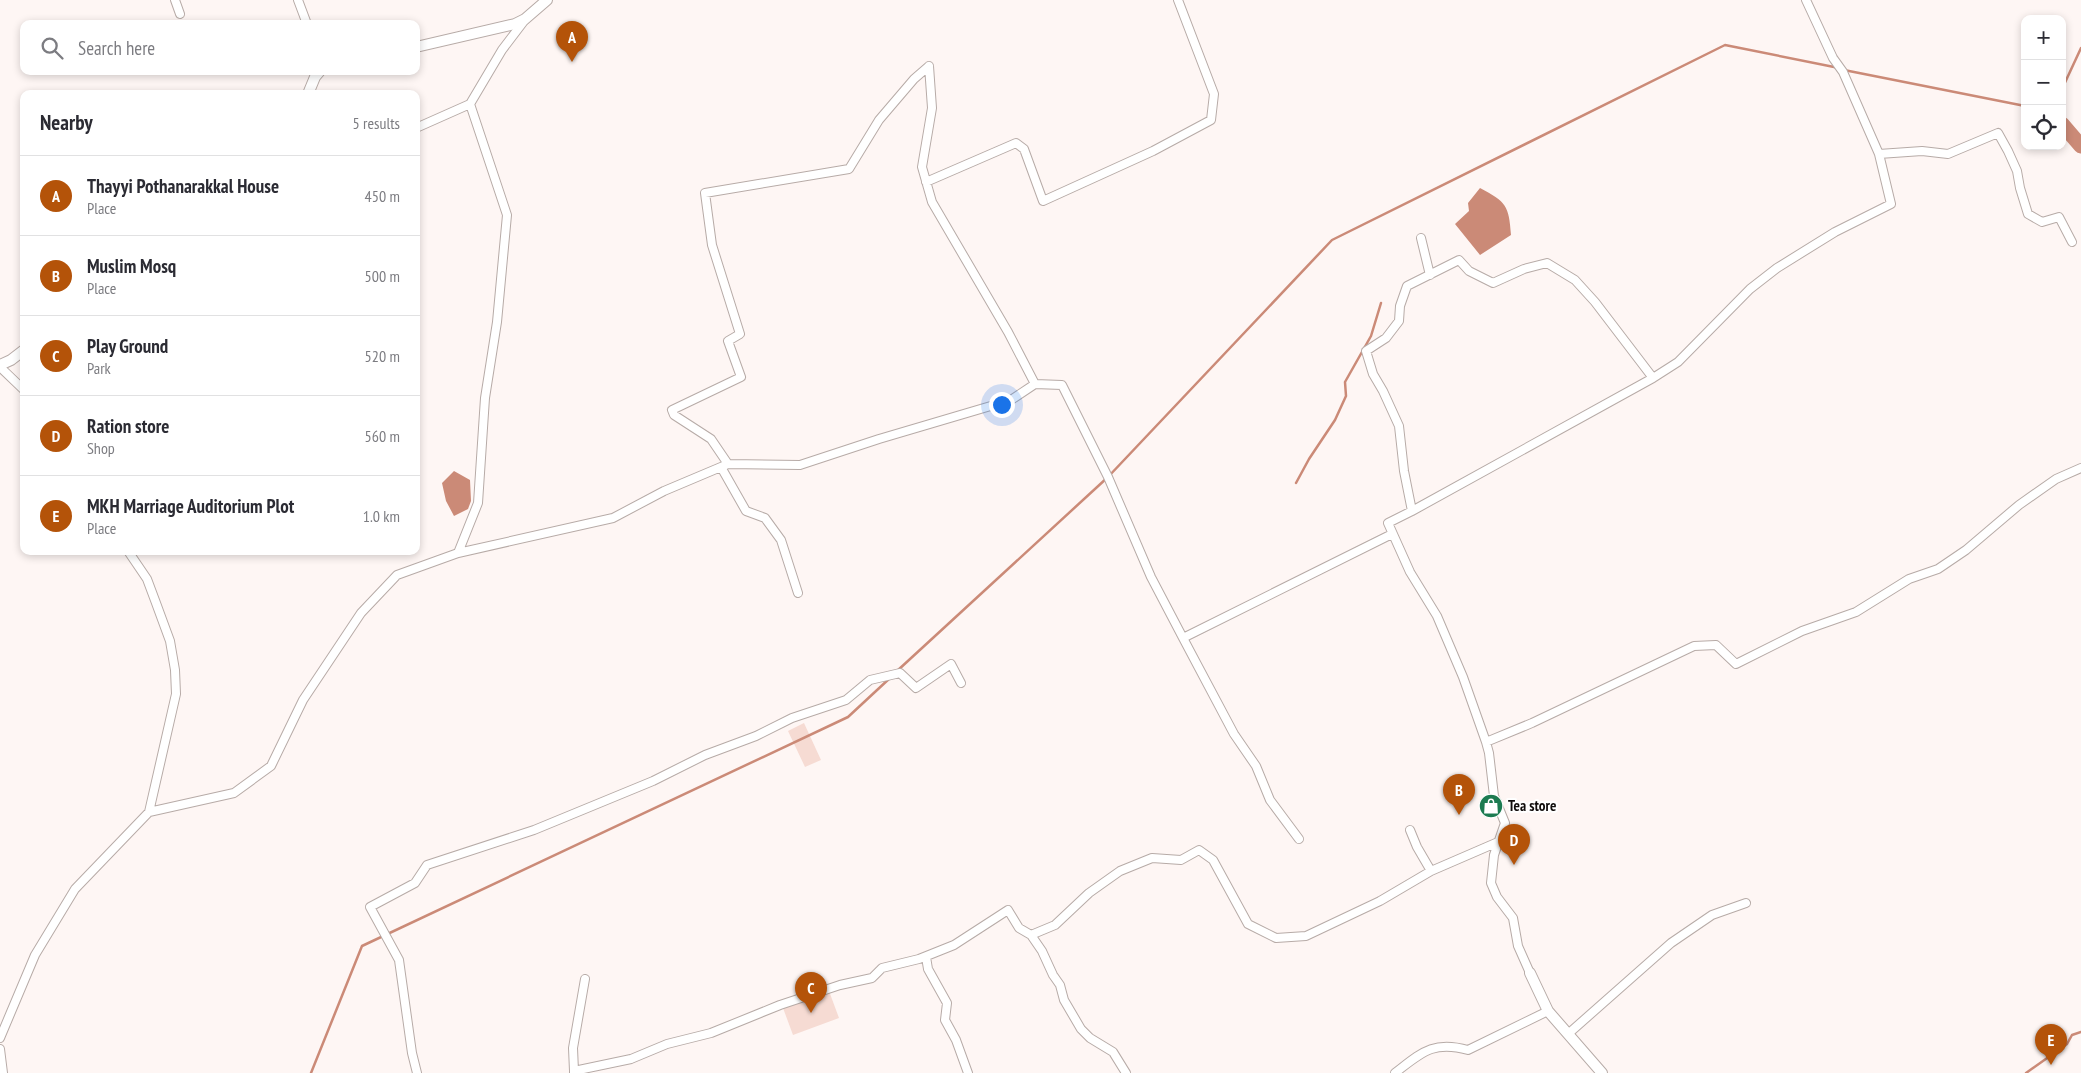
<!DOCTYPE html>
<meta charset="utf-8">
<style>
body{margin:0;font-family:"PT Sans Narrow",sans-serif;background:#f7f7f7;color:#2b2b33}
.controls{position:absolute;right:15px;top:15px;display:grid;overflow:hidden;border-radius:10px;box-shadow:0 2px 8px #0003}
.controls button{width:45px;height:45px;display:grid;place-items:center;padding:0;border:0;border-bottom:1px solid #e1e1e2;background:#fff;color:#2b2b33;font:25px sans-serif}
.you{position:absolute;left:1001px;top:404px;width:18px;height:18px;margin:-12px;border:4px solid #fff;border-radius:50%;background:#1a73e8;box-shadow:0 0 0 8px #1a73e833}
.badge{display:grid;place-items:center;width:32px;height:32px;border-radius:50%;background:#b45309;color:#fff;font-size:16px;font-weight:700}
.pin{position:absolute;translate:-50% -41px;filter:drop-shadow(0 1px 2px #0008)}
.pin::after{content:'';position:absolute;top:26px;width:18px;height:15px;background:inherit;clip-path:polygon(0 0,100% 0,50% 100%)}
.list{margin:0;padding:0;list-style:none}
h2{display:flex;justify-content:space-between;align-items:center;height:65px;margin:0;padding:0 20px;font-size:21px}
h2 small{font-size:16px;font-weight:400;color:#7c7c81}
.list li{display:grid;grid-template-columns:32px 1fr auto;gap:15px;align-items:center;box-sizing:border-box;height:80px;padding:0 20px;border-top:1px solid #e1e1e2}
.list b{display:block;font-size:19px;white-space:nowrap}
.list p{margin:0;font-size:16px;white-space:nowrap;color:#7c7c81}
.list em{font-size:16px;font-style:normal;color:#7c7c81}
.icon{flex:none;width:28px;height:28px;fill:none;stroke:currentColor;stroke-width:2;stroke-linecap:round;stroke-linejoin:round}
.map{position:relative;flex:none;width:2081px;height:1073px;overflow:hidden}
.search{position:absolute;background:#fff;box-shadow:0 2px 8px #0003;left:20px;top:20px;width:400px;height:55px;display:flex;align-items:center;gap:12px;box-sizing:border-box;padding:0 18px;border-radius:10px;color:#7c7c81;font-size:19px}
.panel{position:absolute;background:#fff;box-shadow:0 2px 8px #0003;left:20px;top:90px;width:400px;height:465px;border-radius:10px}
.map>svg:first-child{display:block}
.green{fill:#f6dbd3}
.water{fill:#cb8a77}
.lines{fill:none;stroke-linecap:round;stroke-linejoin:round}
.stream{stroke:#cb8a77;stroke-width:2.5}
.river{stroke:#cb8a77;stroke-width:15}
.street-casing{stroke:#b7aba7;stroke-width:10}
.secondary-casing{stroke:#b7aba7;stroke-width:12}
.street{stroke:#fff;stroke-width:8}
.secondary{stroke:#fff;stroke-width:10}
.labels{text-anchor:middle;stroke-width:4;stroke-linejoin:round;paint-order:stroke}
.poi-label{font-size:15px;font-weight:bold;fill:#110d0c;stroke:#fff;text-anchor:start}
</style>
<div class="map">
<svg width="2081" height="1073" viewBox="0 0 2081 1073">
<rect width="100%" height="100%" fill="#fef6f4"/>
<!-- green -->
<path class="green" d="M804,723L821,760L805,767L788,731Z
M829,991L839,1018L793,1035L783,1008Z"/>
<!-- water -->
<path class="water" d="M1480,188C1506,202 1509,205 1511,235L1480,255L1455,224L1469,211L1468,203Z
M454,471L470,480L471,501L468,509L454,516L446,501L442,483Z"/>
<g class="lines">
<!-- stream -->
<path class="stream" d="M1844,70L2025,106
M2062,89L2081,48
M1296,483L1309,459L1335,420L1346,396L1345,382L1371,336L1381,303
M897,671L1108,477L1332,240L1725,45L1839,68
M311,1073L362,946L848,717L890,678
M2026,1073L2067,1044L2072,1035L2081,1032"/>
<!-- river -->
<path class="river" d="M2062,124L2081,146"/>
<!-- street casing -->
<g class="street-casing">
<path id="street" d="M175,0L180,14
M298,0L307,24
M1806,0L1833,58L1843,72L1879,154
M929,66L932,108L922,167L932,202L1008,332L1035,384
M416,128L470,104
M926,182L1016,143L1024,149L1043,201L1153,151L1211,120L1214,94L1178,0
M1421,238L1430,275
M0,367L24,390
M728,464L711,439L674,415L672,410L741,377L728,341L740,334L712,245L705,193L849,169L879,120L914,79L929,66
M721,467L746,511L765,518L781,540L798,593
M1412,511L1653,378
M128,551L147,579L156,603L170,641L175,670L176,694L149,812
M458,553L613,518L664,491L728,464L800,465L879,439L1011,400L1035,384L1062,385L1108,477L1151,577L1183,638L1234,734L1256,766L1270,800L1299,839
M1183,638L1392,534
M1486,742L1532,723L1694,646L1716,645L1736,664L1802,631L1856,612L1909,579L1938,569L1966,550L2019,505L2056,479L2081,468
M1410,830L1417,847L1431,871
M1031,935L1042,951L1053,975L1060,985L1064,1000L1081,1029L1090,1038L1113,1052L1126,1073
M926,957L928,969L947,1003L945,1020L956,1040L968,1073
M1530,973L1518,946L1513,918L1497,897L1491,883L1494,855L1505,823L1494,796L1489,753L1486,742L1463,677L1437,616L1410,572L1388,523L1412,511L1404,471L1399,426L1383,391L1373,374L1366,351L1386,338L1399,321L1400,306L1407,286L1459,260L1469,271L1493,283L1524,269L1547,263L1575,280L1595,302L1653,378L1678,362L1750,289L1777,268L1835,232L1891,204L1879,154L1922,151L1948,154L1998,133L2008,151L2017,171L2020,188L2028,214L2042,222L2059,217L2072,242
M1568,1034L1671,943L1712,915L1746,903
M0,1038L35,955L75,889L149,812L234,793L271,766L303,700L361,613L397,575L458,553L478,503L485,398L497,322L507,215L470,104L502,50L524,21
M0,1049L3,1073
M574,1071L573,1048L585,979
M417,1073L412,1053L399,960L370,907L415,883L427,865L534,830L653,781L705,755L756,736L792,718L846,700L870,680L900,673L916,688L951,664L961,683
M574,1073V1071L631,1059L667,1044L711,1033L780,1005L840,985L872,978L882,968L919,959L954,945L1008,910L1019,928L1031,935L1055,925L1089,893L1120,871L1152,858L1181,860L1199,850L1213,860L1248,924L1276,938L1306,936L1380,901L1431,871L1498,842
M1395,1073C1421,1053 1433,1040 1468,1050L1548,1011"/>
</g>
<!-- secondary casing -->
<g class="secondary-casing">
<path id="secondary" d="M416,47L515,24L525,19L547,0
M308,94L315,77L320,71
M0,365L11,360L24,350
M1530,973L1548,1011L1602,1073"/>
</g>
<!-- street -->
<use href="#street" class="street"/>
<!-- secondary -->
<use href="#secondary" class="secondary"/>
</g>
<!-- icons -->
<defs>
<g id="shop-disc" transform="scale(1.25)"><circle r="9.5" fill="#1c7b51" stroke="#fff"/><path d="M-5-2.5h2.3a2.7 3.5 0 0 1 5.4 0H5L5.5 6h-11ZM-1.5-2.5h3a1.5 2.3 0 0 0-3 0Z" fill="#fff"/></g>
</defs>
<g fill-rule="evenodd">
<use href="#shop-disc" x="1491" y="806"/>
</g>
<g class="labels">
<!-- poi labels -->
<g class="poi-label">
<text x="1508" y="811">Tea store</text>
</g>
</g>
</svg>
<div class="controls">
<button>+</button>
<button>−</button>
<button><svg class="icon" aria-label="locate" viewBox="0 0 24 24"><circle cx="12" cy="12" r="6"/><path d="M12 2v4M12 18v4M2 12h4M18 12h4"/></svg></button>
</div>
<div class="you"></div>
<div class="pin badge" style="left:572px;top:62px">A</div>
<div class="pin badge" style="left:1459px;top:815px">B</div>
<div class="pin badge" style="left:811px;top:1013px">C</div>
<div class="pin badge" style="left:1514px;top:865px">D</div>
<div class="pin badge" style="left:2051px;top:1065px">E</div>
<div class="search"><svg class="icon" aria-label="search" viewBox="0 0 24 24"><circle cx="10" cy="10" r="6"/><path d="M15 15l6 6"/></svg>Search here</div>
<section class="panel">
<h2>Nearby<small>5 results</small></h2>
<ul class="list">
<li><span class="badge">A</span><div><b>Thayyi Pothanarakkal House</b><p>Place</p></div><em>450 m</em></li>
<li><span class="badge">B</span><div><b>Muslim Mosq</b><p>Place</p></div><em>500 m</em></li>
<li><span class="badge">C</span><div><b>Play Ground</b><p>Park</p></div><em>520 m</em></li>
<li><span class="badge">D</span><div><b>Ration store</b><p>Shop</p></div><em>560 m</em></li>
<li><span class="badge">E</span><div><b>MKH Marriage Auditorium Plot</b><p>Place</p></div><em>1.0 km</em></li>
</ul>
</section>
</div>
